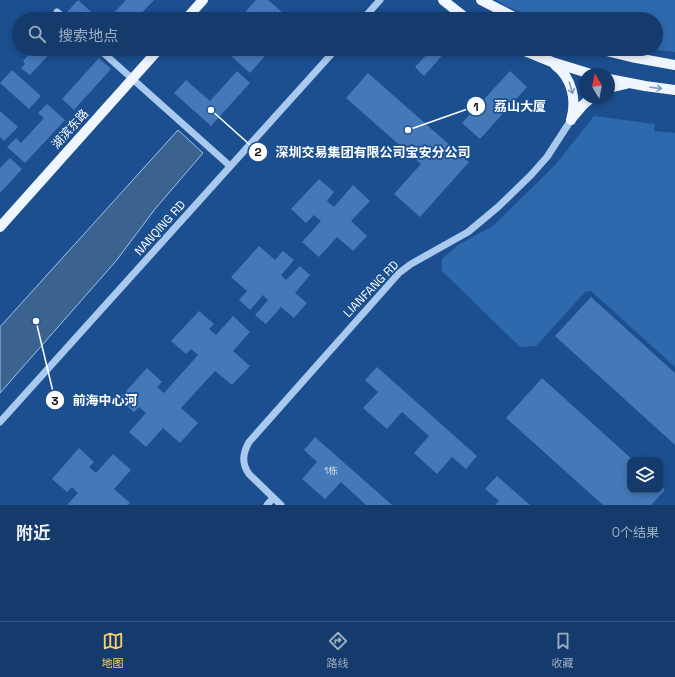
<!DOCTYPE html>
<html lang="zh">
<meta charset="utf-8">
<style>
body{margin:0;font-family:"Space Grotesk","Noto Sans SC",sans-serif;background:#1d4271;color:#f1f3f6}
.controls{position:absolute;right:12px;bottom:12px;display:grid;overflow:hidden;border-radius:8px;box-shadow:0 2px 6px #0003}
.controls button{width:36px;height:36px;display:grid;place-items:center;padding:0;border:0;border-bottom:1px solid #33557e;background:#143b6b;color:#f1f3f6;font:20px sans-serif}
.compass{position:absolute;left:579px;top:68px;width:36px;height:36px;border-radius:50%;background:#143b6b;box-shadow:0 2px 6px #0003;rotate:350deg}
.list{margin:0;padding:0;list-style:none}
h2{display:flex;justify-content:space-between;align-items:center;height:52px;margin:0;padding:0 16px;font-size:17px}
h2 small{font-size:13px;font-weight:400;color:#9dadc1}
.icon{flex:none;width:22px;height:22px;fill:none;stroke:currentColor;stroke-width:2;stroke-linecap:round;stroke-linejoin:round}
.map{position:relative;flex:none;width:675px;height:505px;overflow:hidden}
.search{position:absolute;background:#143b6b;box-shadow:0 2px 6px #0003;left:12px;right:12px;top:12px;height:44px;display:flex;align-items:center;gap:10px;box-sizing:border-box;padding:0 14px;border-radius:22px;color:#9dadc1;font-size:15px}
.sheet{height:116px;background:#143b6b}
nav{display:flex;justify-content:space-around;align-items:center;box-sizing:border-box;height:56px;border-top:1px solid #33557e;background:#143b6b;font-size:11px;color:#9dadc1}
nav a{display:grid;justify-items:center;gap:2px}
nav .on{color:#ffd166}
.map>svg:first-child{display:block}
.green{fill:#2e69ad}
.water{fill:#3c6290;stroke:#9cc4f0}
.building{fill:#4478b7}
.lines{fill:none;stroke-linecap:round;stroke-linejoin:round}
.minor{stroke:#a9c9ee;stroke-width:7}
.major{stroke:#f0f6ff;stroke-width:10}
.oneway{stroke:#7b9ac1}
.labels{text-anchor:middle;stroke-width:3.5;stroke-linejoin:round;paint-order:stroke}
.number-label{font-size:10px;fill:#d0dded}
.street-label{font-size:12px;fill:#fff;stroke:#1b4f8f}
.leader{fill:none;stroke:#fff;stroke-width:1.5}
.callout-dot{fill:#fff;stroke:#1b4f8f;stroke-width:1.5}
.mark-label{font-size:12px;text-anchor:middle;font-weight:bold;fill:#111}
.callout-label{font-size:13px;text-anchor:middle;font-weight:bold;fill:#fff;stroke:#1b4f8f;stroke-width:3.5;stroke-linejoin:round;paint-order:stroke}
</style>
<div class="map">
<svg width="675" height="505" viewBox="0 0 675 505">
<rect width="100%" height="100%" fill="#1b4f8f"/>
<!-- green -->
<path class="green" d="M496,0H675V52L646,49H656V19H537L504,5Z
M594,116L655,124L654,131L675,133V367L591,291L585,292L536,346L520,347L442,271V259L458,245L493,226L556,164Z"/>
<!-- water -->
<path class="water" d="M178,130L203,153L155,209L116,261L0,393V327Z"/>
<!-- building -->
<path class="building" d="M78,0L99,19H75L67,12Z
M126,0H154L136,19H108Z
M256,0H268L290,19H239Z
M34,49H54L30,75L21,68L25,64L23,61Z
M237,49H271L250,73L231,56Z
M432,49H448L424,76L415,67Z
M99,58L111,69L74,110L62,99Z
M12,70L41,96L29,109L0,83Z
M237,71L250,83L211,126L174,93L186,80L210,101Z
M510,71L527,87L480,139L462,123Z
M368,73L469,162L420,217L394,194L421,164L346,98Z
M47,104L65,120L25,163L7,147L16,138L21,143L44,118L38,113Z
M0,111L18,127L4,141L0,137Z
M10,158L22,169L0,193V168Z
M319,179L334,192L327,201L334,207L353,185L370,201L351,221L367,236L353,251L337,237L319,257L302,242L321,221L314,215L306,223L291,209Z
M259,246L275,260L283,251L294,260L281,275L286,280L300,266L310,275L295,293L307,303L294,318L281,307L266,324L255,315L268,300L263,295L250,310L239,300L247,291L231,277Z
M591,297L675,373V445L555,336Z
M199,311L214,324L209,329L216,335L233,316L250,332L233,351L250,366L232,385L215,371L181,408L198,423L180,443L163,428L146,447L129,432L146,413L139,407L134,412L119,399L147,368L162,382L157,387L164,393L198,355L191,349L186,354L171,341Z
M377,367L477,456L466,469L452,457L437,474L414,453L429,436L402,412L387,429L363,408L378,392L365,380Z
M542,378L633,460H630V490H660V485L665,490L651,505H603L506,418Z
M315,437L392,505H366L341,482L325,499L302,479L317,462L304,450Z
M79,448L94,462L89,467L96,473L113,454L131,470L114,489L130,503L128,505H67L78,493L72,487L67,492L52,479Z
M497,476L530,505H495L499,501L485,489Z"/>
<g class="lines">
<!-- minor -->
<path class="minor" d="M57,12L66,19
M363,19L380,0
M99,49L230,166
M0,422L336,49
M267,505L273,498
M281,505L249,474C241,463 243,453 249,442L399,273L411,264L468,232L498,207L531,175L547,157L571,120"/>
<!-- major -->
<path class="major" d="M443,0L467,19
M481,0L518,19
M186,19L203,0
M520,49L552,62L591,74
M598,49L631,57L675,65
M555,65C572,78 577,100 571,120
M609,79L645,86L675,90
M609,88L626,84
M572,118L583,105L591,98
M0,227L159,49"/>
</g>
<!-- one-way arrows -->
<defs><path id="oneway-shaft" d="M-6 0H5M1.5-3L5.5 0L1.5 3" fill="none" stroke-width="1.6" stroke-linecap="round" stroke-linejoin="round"/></defs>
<g class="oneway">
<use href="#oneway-shaft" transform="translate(571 88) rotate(73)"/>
<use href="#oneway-shaft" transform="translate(656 88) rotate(7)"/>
</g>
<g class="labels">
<!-- number labels -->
<g class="number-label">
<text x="331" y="474">1栋</text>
</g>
<!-- street labels -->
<g class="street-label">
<text transform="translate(70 129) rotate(-48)" y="4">湖滨东路</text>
<text transform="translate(160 228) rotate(-48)" y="4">NANQING RD</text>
<text transform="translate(371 289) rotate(-46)" y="4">LIANFANG RD</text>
</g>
</g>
<!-- callouts -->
<path class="leader" d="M408 130L476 106M211 110L258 152M36 321L55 400"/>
<g class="callout-dot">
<circle cx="408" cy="130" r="4"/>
<circle cx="211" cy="110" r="4"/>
<circle cx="36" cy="321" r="4"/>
<circle cx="476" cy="106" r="10"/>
<circle cx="258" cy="152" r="10"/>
<circle cx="55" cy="400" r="10"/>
</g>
<g class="mark-label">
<text x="476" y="111">1</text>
<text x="258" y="156">2</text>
<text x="55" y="405">3</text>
</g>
<g class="callout-label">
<text x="520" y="111">荔山大厦</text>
<text x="373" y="157">深圳交易集团有限公司宝安分公司</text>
<text x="105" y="405">前海中心河</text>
</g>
</svg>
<div class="controls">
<button><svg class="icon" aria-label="layers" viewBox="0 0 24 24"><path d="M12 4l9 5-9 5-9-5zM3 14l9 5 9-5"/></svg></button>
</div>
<svg class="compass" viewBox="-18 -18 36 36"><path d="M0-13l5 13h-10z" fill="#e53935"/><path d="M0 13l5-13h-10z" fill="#9dadc1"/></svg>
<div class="search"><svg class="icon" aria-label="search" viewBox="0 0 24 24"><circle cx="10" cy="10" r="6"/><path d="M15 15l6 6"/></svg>搜索地点</div>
</div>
<section class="sheet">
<h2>附近<small>0个结果</small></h2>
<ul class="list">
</ul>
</section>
<nav>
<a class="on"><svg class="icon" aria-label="map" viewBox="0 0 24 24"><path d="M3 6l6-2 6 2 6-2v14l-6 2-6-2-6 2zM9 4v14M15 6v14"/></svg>地图</a>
<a><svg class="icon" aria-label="directions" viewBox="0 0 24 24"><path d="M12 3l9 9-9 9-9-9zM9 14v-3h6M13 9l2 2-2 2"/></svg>路线</a>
<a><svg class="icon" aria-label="saved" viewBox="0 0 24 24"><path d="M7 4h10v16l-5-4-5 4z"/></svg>收藏</a>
</nav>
